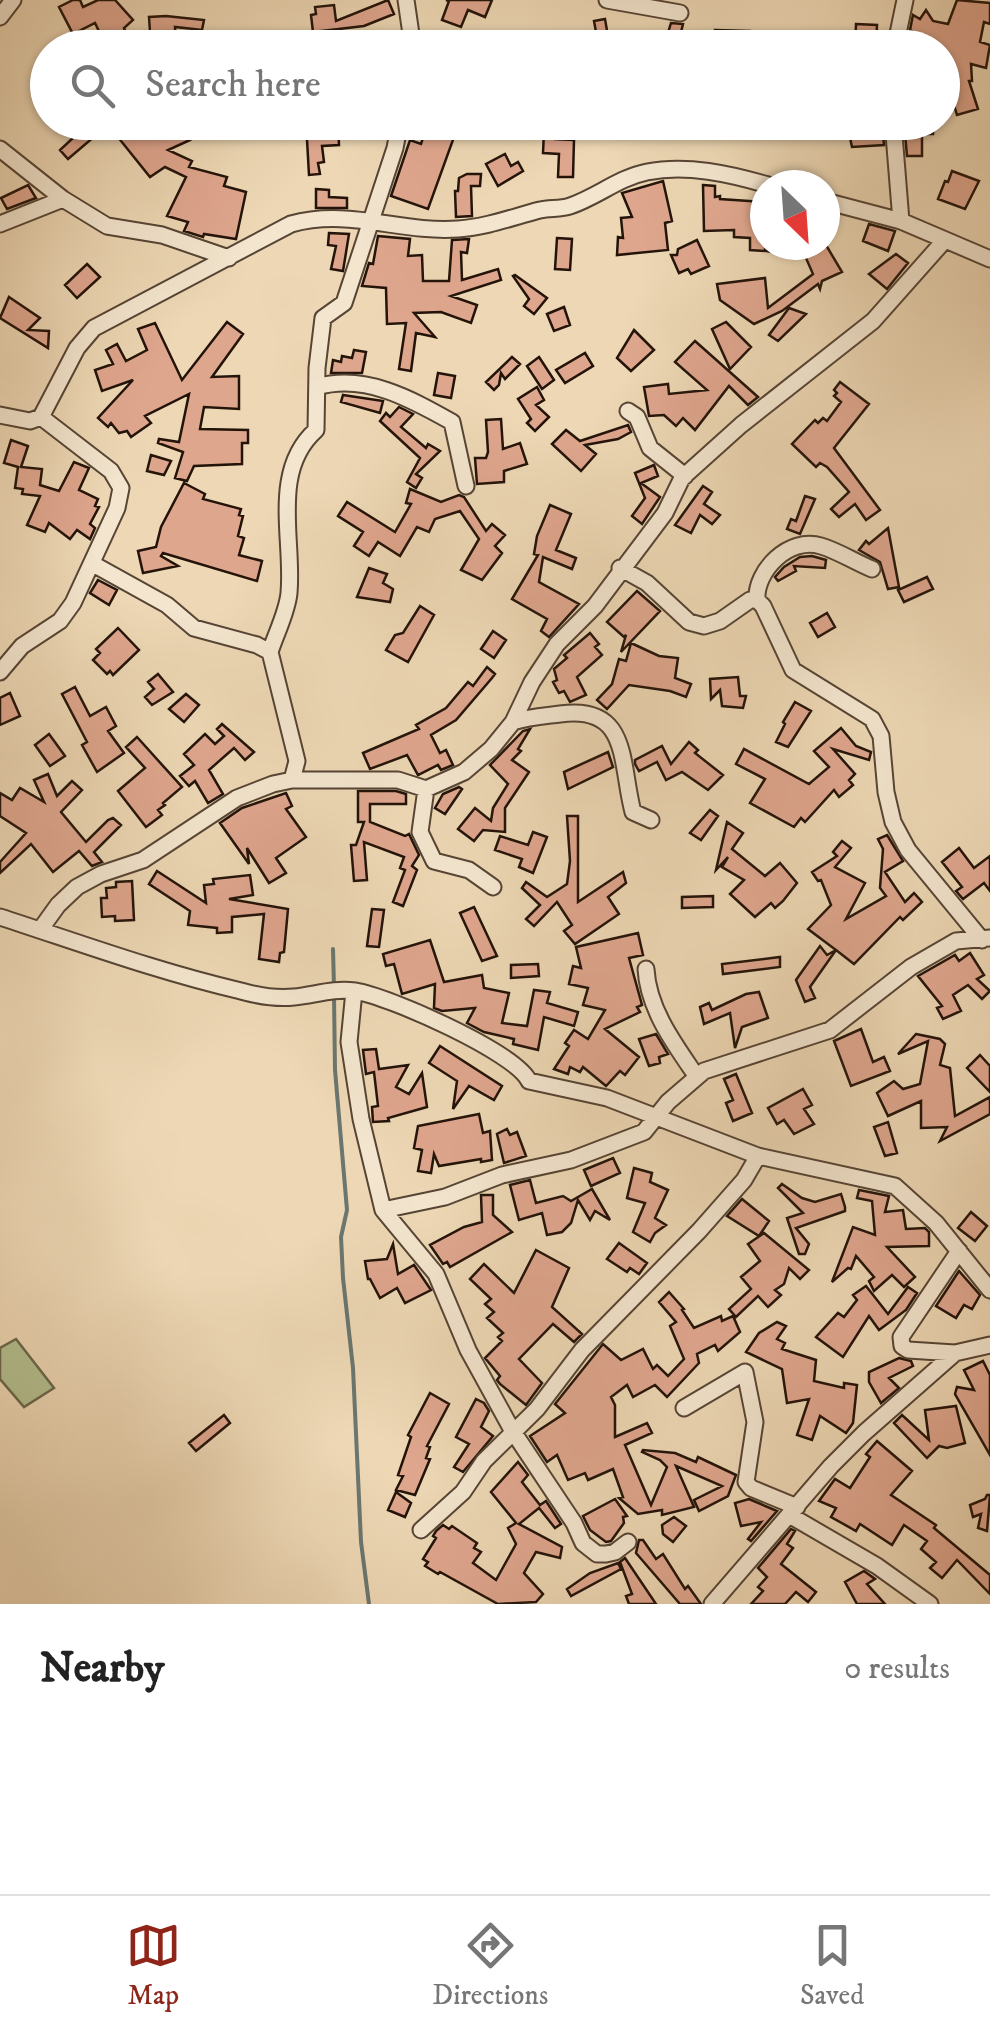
<!DOCTYPE html>
<style>
body{margin:0;font-family:"IM FELL DW Pica",serif;background:#f6f6f6;color:#222}
.compass{position:absolute;left:750px;top:170px;width:90px;height:90px;border-radius:50%;background:#fff;box-shadow:0 2px 8px #0004;rotate:155deg}
.list{margin:0;padding:0;list-style:none}
h2{display:flex;justify-content:space-between;align-items:center;height:130px;margin:0;padding:0 40px;font-size:42px}
h2 small{font-size:32px;font-weight:400;color:#767676}
.icon{flex:none;width:55px;height:55px;fill:none;stroke:currentColor;stroke-width:2;stroke-linecap:round;stroke-linejoin:round}
.map{position:relative;flex:none;width:990px;height:1604px;overflow:hidden}
.search{position:absolute;background:#fff;box-shadow:0 2px 8px #0004;left:30px;right:30px;top:30px;height:110px;display:flex;align-items:center;gap:25px;box-sizing:border-box;padding:0 35px;border-radius:55px;color:#767676;font-size:38px}
.sheet{height:290px;background:#fff}
nav{display:flex;justify-content:space-around;align-items:center;box-sizing:border-box;height:140px;border-top:2px solid #e0e0e0;background:#fff;font-size:28px;color:#767676}
nav a{display:grid;justify-items:center;gap:5px}
nav .on{color:#8f2418}
.map>svg:first-child{display:block}
.green{fill:#b4bf90;stroke:#6c694c;stroke-width:2.5}
.lines{fill:none;stroke-linecap:round;stroke-linejoin:round}
.stream{stroke:#6a766f;stroke-width:4}
.building{fill:#dfa68e;stroke:#231309;stroke-width:2.5}
.minor-casing{stroke:#564434;stroke-width:19}
.minor{stroke:#f3e5ce;stroke-width:15}
</style>
<div class="map">
<svg width="990" height="1604" viewBox="0 0 990 1604">
<rect width="100%" height="100%" fill="#edd7b4"/>
<filter id="stains"><feTurbulence type="fractalNoise" baseFrequency=".002" numOctaves="4"/><feColorMatrix values="0 0 0 0 .2 0 0 0 0 .09 0 0 0 0 .02 0 0 0 .5 -.17"/></filter>
<radialGradient id="worn" r=".72"><stop offset=".6" stop-color="#630" stop-opacity="0"/><stop offset="1" stop-color="#630" stop-opacity=".3"/></radialGradient>
<!-- green -->
<path class="green" d="M16,1339L54,1388L24,1407L0,1379V1348Z"/>
<g class="lines">
<!-- stream -->
<path class="stream" d="M333,949L334,987
M334,996L335,1070L347,1210L341,1237L343,1278L353,1368L361,1542L369,1604"/>
</g>
<!-- building -->
<path class="building" d="M73,0H80L83,7L98,0H115L133,20L124,28L129,40L107,48L95,23L73,34L59,7Z
M388,0L394,14L364,26L313,32L311,15L316,14L315,7L334,5L336,21Z
M446,0H492L485,17L468,10L461,27L442,20L449,1Z
M957,0L990,3V24L984,22L980,42L990,45L986,68L971,64L972,81H969L978,109L957,115L948,85L942,87V53L950,55L910,30L913,15L920,19L926,10L933,21L948,24Z
M166,16L204,20L202,30L175,27L176,48H151L149,17Z
M605,19L610,48H599L594,21Z
M671,23L683,24L679,40L696,44L695,48H658L662,35L667,36Z
M856,24L877,25L876,48H855Z
M715,30L750,31V48L715,47Z
M64,122L97,123L102,130L68,159L60,150L74,137Z
M133,122H210L188,135L190,140L168,150L192,161L189,167L227,177L224,186L246,192L236,239L204,234L203,237L184,231L188,222L167,216L186,177L165,167L150,177L117,136Z
M306,122H338L339,145L322,146L324,162L318,163L320,174L309,175Z
M436,122L458,126L428,209L391,196L410,140L421,144L428,123L435,125Z
M904,122H934L933,134H922V156H907Z
M882,124L884,145L852,147L849,133L867,129L866,125Z
M544,131H555V139L574,140L573,177H558L559,154L543,153Z
M505,154L511,166L518,162L523,171L498,186L486,164Z
M952,171L979,181L965,209L938,199L945,181L948,182Z
M467,174H481L480,186H471L472,216L456,217L455,191H458L459,178Z
M663,181L672,221L665,223L668,250L617,255L618,237L623,238L621,218L632,217L622,193Z
M28,185L36,198L7,209L1,198Z
M703,185L715,186V197L720,196V199L765,202V251L750,250V238L734,237V230L704,231Z
M316,189L329,190V197L347,198V208H316Z
M869,224L895,231L888,251L863,241Z
M329,233L349,234L343,271L331,269L336,246L328,245Z
M378,236L410,239L408,256L422,255L423,281H449L452,240L469,239L467,253L461,252L462,280L498,269L501,280L451,296L477,305L471,323L441,312L414,313L435,337L416,333L411,371L399,369L406,323L387,324L386,288L362,286L369,263L373,264Z
M557,238L572,239L570,270L555,269Z
M697,240L709,266L691,274L688,269L679,273L671,255H677L678,249Z
M766,245H826L842,272L822,281L820,289L818,284L782,311L754,324L720,300L717,284L765,278L768,308L813,274L806,258L766,251Z
M896,254L908,263L887,289L869,274Z
M87,264L100,277L77,298L65,285Z
M515,275L547,298L534,314L524,306L529,299L513,276Z
M9,297L40,318L28,330L49,331L48,348L0,318Z
M564,307L570,325L554,331L547,314Z
M789,308L806,314L778,341L769,335Z
M227,322L243,334L212,377L239,376V409L204,407L200,429L248,430V443H242V464L194,466L187,481L175,478L183,452L158,443L159,439L179,442L189,394L145,416L151,423L131,437L127,431L119,433L111,423L108,427L98,418L133,380L102,391L95,370L113,364L106,350L117,344L126,361L147,350L138,329L155,323L182,380Z
M726,322L751,347L730,369L712,329Z
M634,330L654,350L631,371L617,358Z
M695,341L758,397L748,405L729,386L695,430L683,418L676,426L664,415L649,416L644,387L668,384L669,394L707,390L675,362Z
M354,350L366,352L362,373H331L333,360L341,362L342,356L352,358Z
M585,353L593,366L565,383L556,370Z
M512,357L520,364L505,379L501,373L499,385L494,390L486,382Z
M539,357L554,380L542,389L527,366Z
M438,373L455,376L451,398L434,395Z
M840,382L869,404L834,448L880,510L866,520L855,504L839,517L831,509L849,492L827,467L820,463L816,467L792,444L815,420L818,423L823,418L827,421L841,402L834,396L837,393L834,390Z
M537,387L544,400L536,405L549,417L535,431L527,423L531,419L518,399Z
M343,395L383,401L380,413L341,402Z
M399,407L413,414L401,427L426,448L428,444L440,451L416,474L422,478L416,488L407,482L420,458L380,421L386,413L390,417Z
M501,419L503,449L520,443L527,464L504,471V482L477,484L475,458H486L488,452L486,420Z
M628,425L631,432L618,439L585,445L596,454L581,471L552,444L566,430L580,441Z
M11,440L28,446L21,467L42,469L40,485L59,491L74,462L89,468L79,490L98,499L95,506L99,507L90,524L95,528L90,539L77,530L70,539L49,523L45,532L27,525L40,496L22,494L23,489L15,488L18,467L4,463Z
M151,455L171,461L164,475L147,471Z
M654,465L658,476L641,483L660,497L642,524L632,516L645,498L635,473Z
M184,483L205,494L203,499L241,509L239,515L243,516L238,536L244,538L239,555L262,561L257,581L163,553L161,556L178,566L143,573L138,551L156,547L161,527Z
M703,486L712,492L704,504L720,515L712,524L700,515L691,533L675,525Z
M410,489L441,502L459,495L464,497L486,531L492,524L505,535L495,546L502,553L482,580L461,570L479,539L460,511L435,519L429,532L417,527L400,556L378,542L369,556L354,546L363,532L338,516L347,502L395,532L411,504L406,503Z
M805,496L815,499L800,534L787,529L791,519L796,521Z
M550,505L571,514L556,550L576,558L572,569L543,557L539,582L579,604L549,637L541,631L547,619L512,599L538,555L534,554L537,536Z
M888,528L899,587L888,589L880,562L859,550L866,541L869,544Z
M812,556L826,560L825,568L794,566L796,571L778,581L775,577L784,567L800,557Z
M369,568L387,574L383,583L393,589L390,602L357,597Z
M927,577L933,589L904,602L898,590Z
M98,580L117,590L109,605L90,593Z
M637,591L660,611L621,652L626,635L624,637L607,622Z
M420,606L434,615L408,662L386,650L395,635L403,633Z
M827,613L835,627L818,637L810,623Z
M118,628L139,650L113,675L110,671L107,674L93,660L100,653L96,649Z
M493,631L506,640L494,658L481,649Z
M590,633L599,644L595,647L602,655L577,677L586,695L570,702L564,691L559,693L553,682L557,680L554,669L567,658L564,655Z
M631,643L659,656L678,658L675,678L691,684L686,697L670,691L629,685L607,709L597,700L612,684L619,659L626,661Z
M487,667L495,674L492,678L456,720L431,735L440,753L446,750L453,765L441,770L438,765L418,775L407,755L370,769L363,753L419,729L416,725L446,708L468,682L473,686Z
M158,674L173,692L152,705L145,697L154,689L148,682Z
M738,677L740,696H746L743,708L722,706L720,690L711,699L710,679Z
M75,687L90,716L106,707L116,726L108,731L124,753L97,772L82,745L87,742L62,694Z
M10,693L20,716L0,725V698Z
M186,694L199,705L184,722L169,709Z
M795,702L811,711L788,747L776,742L785,724L783,722Z
M222,724L254,752L245,760L234,748L209,770L223,794L208,803L195,781L189,786L180,776L194,765L184,754L205,734L215,744L224,736L217,729Z
M841,728L856,746L871,752L869,760L833,749L855,774L849,780L853,785L839,797L834,790L805,822L801,818L794,827L750,803L765,779L736,764L744,749L809,784L829,767L814,751Z
M530,729L518,749L521,751L512,760L529,772L505,808V832L483,830L474,841L458,829L475,808L491,821L493,808L508,784L490,765L523,731Z
M49,734L65,756L50,766L35,745Z
M137,737L182,787L163,803L165,805L158,810L162,815L146,827L118,791L145,768L126,747Z
M689,742L698,750L695,753L723,775L708,790L682,772L666,780L657,762L639,771L635,764V760L662,746L671,764Z
M608,752L613,767L568,789L564,772Z
M48,774L57,796L72,781L82,790L61,812L86,842L108,820L113,818L121,825L94,852L102,862L92,866L79,851L53,872L31,844L0,873V862L26,833L0,816V793L12,800L20,788L44,802L34,780Z
M459,787L462,789L445,814L435,808L443,794Z
M358,791H396L406,794V804H370V822L405,836L409,834L419,855L412,866L417,870L403,906L393,902L405,870L400,868L404,857L364,842L367,880L354,881L351,845H356L364,822H358Z
M286,793L292,806L286,809L306,837L276,858L286,873L269,883L247,848L249,864L220,823L242,808Z
M710,810L718,816L701,840L690,833Z
M567,816H578V902L623,872L626,883L608,897L619,914L575,944L564,931L572,925L557,902L534,926L526,919L540,905L522,888L526,882L547,897L567,884L570,861Z
M727,822L743,833L732,849L765,876L780,863L797,883L783,901L775,908L771,903L755,917L730,894L744,880L722,867L728,857L716,870Z
M533,832L547,837L533,873L519,867L522,859L495,850L500,836L528,845Z
M887,835L903,861L885,872L905,902L914,893L922,902L903,920L900,917L854,964L836,950L810,987L815,998L805,1002L796,980L820,946L827,955L836,950L808,929L831,905L821,880L818,881L812,872L837,856L833,852L842,841L851,848L835,867L865,883L846,919L886,896L880,888L883,849L878,839Z
M959,848L974,868L990,856V891L984,883L963,899L956,891L962,887L942,862Z
M157,871L206,903L204,885L214,884L213,879L250,875L253,895L229,899L288,909L284,952L280,953L279,962L259,959L264,914L232,917V932L217,933V928L188,925L190,911L149,884Z
M132,881L134,920L115,921V916L102,917L101,898H107L106,888L116,887V882Z
M713,896V907L682,908V897Z
M474,907L497,956L482,961L460,913Z
M372,909L384,910L379,947L367,946Z
M638,933L643,955L629,958L642,1005L637,1007L640,1012L605,1029L639,1057L625,1075L620,1071L606,1086L583,1067L580,1072L570,1067L568,1074L554,1069L569,1046L565,1043L574,1030L588,1039L605,1010L583,1005L588,988L569,984L573,966L581,968L576,947Z
M430,940L444,982L482,975L484,988L509,993L502,1023L527,1026L534,990L550,992L547,1003L578,1012L574,1026L544,1017L538,1050L513,1044L514,1039L484,1032L467,1023L475,1008L442,1011L434,1008L435,984L402,994L394,964L386,966L383,954Z
M970,953L984,975L977,979L990,991L982,999L968,985L953,995L961,1011L943,1019L937,1008L942,1006L918,976L955,955L959,961Z
M780,957V967L723,974L722,964Z
M538,964L539,976L511,978V965Z
M759,992L768,1018L742,1027L735,1048L730,1013L704,1024L700,1007L709,1003L712,1010L746,994Z
M861,1029L873,1062L884,1057L890,1071L851,1086L834,1041Z
M656,1034L668,1054L659,1057L660,1063L649,1066L639,1039Z
M916,1034L940,1039L945,1044L940,1065L950,1068L955,1116L990,1097V1114L940,1141L947,1127L921,1128V1101L888,1116L877,1093L894,1081L903,1089L920,1084L928,1041L898,1054Z
M440,1046L502,1086L494,1100L469,1086L453,1109L457,1081L429,1063Z
M376,1049L379,1069L408,1065L396,1087L409,1094L422,1073L427,1107L388,1118L389,1121L373,1122L372,1107L378,1106L374,1072L366,1074L363,1050Z
M980,1055L990,1066V1092L967,1068Z
M736,1074L752,1113L733,1121L726,1103L733,1100L724,1079Z
M803,1089L812,1105L804,1109L814,1124L794,1134L784,1120L777,1124L768,1108Z
M479,1114L483,1133L490,1131L492,1160L481,1162V1159L439,1166L434,1154L431,1173L418,1171L422,1150L414,1148L418,1126Z
M888,1122L897,1153L885,1156L874,1127Z
M507,1129L510,1135L517,1132L526,1156L504,1163L497,1134Z
M613,1158L620,1173L591,1186L584,1170Z
M634,1168L652,1173L650,1182L668,1190L655,1218L666,1225L655,1233L650,1242L633,1232L645,1203L627,1198Z
M530,1180L536,1203L563,1196L571,1201L592,1189L610,1220L595,1211L590,1220L578,1200L571,1223L562,1232L547,1235L542,1213L519,1220L510,1185Z
M782,1184L802,1198L815,1202L841,1194L845,1207V1211L796,1228L809,1244L805,1254H799L787,1218L803,1213L778,1188Z
M859,1190L889,1196L885,1212L903,1210L906,1229L925,1228L929,1232V1246L887,1247L915,1277L904,1287L892,1275L874,1291L869,1281L874,1277L856,1256L851,1269L848,1268L832,1282L853,1227L875,1235L872,1201L857,1198Z
M481,1195H493V1215L512,1232L450,1267L447,1262L443,1264L430,1245L464,1227L482,1222Z
M742,1199L769,1221L759,1236L727,1216Z
M971,1212L987,1226L975,1241L958,1228Z
M764,1233L809,1270L800,1279L789,1268L784,1284L775,1290L781,1295L768,1307L758,1296L736,1317L729,1309L751,1289L741,1277L760,1261L748,1244Z
M619,1243L647,1263L639,1274L630,1268L627,1272L607,1259Z
M393,1244L398,1274L414,1265L431,1290L405,1303L397,1288L380,1298L370,1279H368L365,1261L387,1259Z
M536,1250L569,1268L552,1307L582,1334L574,1342L553,1324L519,1359L542,1383L526,1405L500,1384L497,1380L500,1376L485,1358L502,1341L498,1337L503,1333L487,1318L494,1312L485,1304L491,1299L470,1279L484,1264L514,1293Z
M959,1271L980,1295L972,1309L964,1305L956,1318L936,1306Z
M866,1286L888,1314L908,1287L917,1293L906,1310L879,1330L869,1316L843,1357L816,1337L838,1313L844,1317L857,1300L853,1295Z
M669,1292L684,1309L682,1310L694,1328L721,1316L722,1321L733,1316L740,1332L718,1351L715,1345L697,1354L699,1363L667,1397L655,1385L633,1397L627,1385L611,1397L615,1405V1437L647,1423L652,1433L625,1445L651,1505L667,1467L660,1460L642,1452L643,1450L675,1453L696,1462L698,1457L736,1475L728,1496L699,1511L694,1500L722,1486L676,1466L694,1507L662,1515V1510L638,1514L619,1498L623,1497L613,1469L588,1480L585,1473L568,1480L557,1455L547,1462L530,1436L565,1413L555,1404L603,1344L621,1360L643,1349L653,1369L657,1365L668,1376L684,1359L670,1326L676,1322L659,1302Z
M777,1322L786,1326L777,1339L785,1343L782,1349L816,1360L814,1381L844,1388V1383L857,1385L853,1423L846,1433L820,1416L812,1440L797,1435L809,1399L787,1403L782,1369L746,1352L759,1333Z
M899,1358L911,1361L913,1366L889,1378L899,1388L881,1403L869,1382V1372Z
M983,1361L990,1375V1455L955,1394L957,1387L974,1390L964,1370Z
M430,1393L449,1404L427,1446L430,1447L426,1458L430,1459L415,1495L396,1490L403,1476L398,1475L411,1437L408,1435Z
M476,1399L484,1403L489,1411L481,1427L493,1436L463,1472L454,1467L469,1444L456,1437Z
M956,1406L965,1443L947,1448L939,1446L927,1458L894,1423L902,1415L929,1440L925,1410Z
M224,1415L230,1423L196,1451L189,1443Z
M877,1441L912,1471L891,1495L936,1525L934,1528L990,1575V1594L957,1560L942,1578L930,1568L936,1562L921,1549L927,1541L904,1525L892,1545L860,1524L856,1531L831,1517L836,1508L819,1501L835,1479L850,1488L870,1457L866,1454Z
M518,1462L528,1475L522,1482L540,1505L546,1501L561,1524L555,1528L539,1508L519,1524L562,1547L560,1558L536,1552L524,1573L543,1594L536,1602L498,1604L440,1572L438,1574L425,1566L428,1562L423,1559L436,1538L433,1536L436,1531L443,1525L449,1529L452,1526L477,1543L474,1548L481,1552L473,1563L496,1580L516,1544L508,1528L516,1523L491,1492Z
M396,1492L411,1503L405,1517L388,1510Z
M987,1495H990L987,1531L978,1528L981,1514L973,1517L970,1505L985,1499Z
M615,1499L627,1516L623,1517L624,1523L611,1541L606,1542L590,1530L583,1516Z
M749,1499L777,1511L751,1541L748,1539L761,1522L741,1526L735,1503Z
M674,1517L686,1526L673,1542L663,1534L662,1525Z
M791,1529L795,1531L787,1544L793,1548L781,1564L816,1592L808,1602L796,1592L785,1604H751L763,1591L758,1587L767,1577L758,1568Z
M639,1540H643L656,1559L663,1554L685,1589L688,1586L701,1604H680L636,1553Z
M625,1558L656,1604H629L626,1596L632,1594L620,1562Z
M618,1563L621,1569L571,1596L567,1589L590,1573Z
M864,1571L875,1579L867,1584L885,1604H857L845,1582Z"/>
<g class="lines">
<!-- minor casing -->
<g class="minor-casing">
<path id="minor" d="M406,0L413,48
M607,0L680,13
M0,17L13,0
M895,48L905,0
M893,122L901,221
M0,149L63,199L107,226L162,235L229,258
M825,201L901,221L990,259
M0,224L63,199
M317,387C365,373 411,399 452,422L466,486
M628,411L637,417L650,448L685,476
M0,415L30,421L41,417L77,348L94,328L291,224C349,208 400,233 458,229C487,227 513,217 540,210C550,208 561,209 570,206C597,197 618,178 647,172C687,164 730,174 768,185
M93,564L167,605L194,628L257,645L270,652L297,761L292,780
M620,568L647,583L689,622L704,626L720,621L750,600H757L763,606L793,670L872,719L881,736L886,792L893,822L908,850L982,940
M757,600C755,571 789,536 821,546C838,551 855,562 872,569
M270,652C276,633 287,613 289,593C294,540 270,471 316,430L317,368L323,318L344,303L395,148L400,122
M0,672L22,646L60,621L73,603L117,508L121,488L111,471L41,417
M513,722C528,717 544,716 560,714C630,704 620,763 633,812L651,820
M426,789L420,832L434,861L469,870L493,887
M0,917C80,943 159,972 241,991C259,996 275,999 294,997C315,995 333,988 355,991C388,996 515,1052 529,1081L607,1098L758,1156L895,1186L936,1223L990,1290
M40,930L58,905L77,887L101,874L143,860L237,798L273,784L292,780H398L426,789L464,772L491,749L513,722L532,682L557,644L595,606L665,513L682,478L741,425L873,321L944,241
M646,969C648,1009 675,1045 697,1077
M354,991L349,1042L361,1119L383,1210L436,1274L468,1350L512,1430L574,1523L583,1543L597,1554H606L615,1552L628,1542
M383,1210L445,1197L502,1175L571,1160L644,1132L668,1102L704,1071L830,1030L911,967L956,941L990,938
M955,1353L908,1350L902,1346L901,1337L959,1251
M684,1408L745,1372L755,1422L746,1482L751,1488L797,1507
M791,1516L877,1566L930,1604
M421,1530L463,1492L484,1461L537,1409L582,1350L699,1231L744,1180L758,1156
M712,1604L831,1466L864,1433L955,1353L990,1345"/>
</g>
<!-- minor -->
<use href="#minor" class="minor"/>
</g>
<rect width="100%" height="100%" filter="url(#stains)"/>
<rect width="100%" height="100%" fill="url(#worn)"/>
</svg>
<svg class="compass" viewBox="-18 -18 36 36"><path d="M0-13l5 13h-10z" fill="#e53935"/><path d="M0 13l5-13h-10z" fill="#767676"/></svg>
<div class="search"><svg class="icon" aria-label="search" viewBox="0 0 24 24"><circle cx="10" cy="10" r="6"/><path d="M15 15l6 6"/></svg>Search here</div>
</div>
<section class="sheet">
<h2>Nearby<small>0 results</small></h2>
<ul class="list">
</ul>
</section>
<nav>
<a class="on"><svg class="icon" aria-label="map" viewBox="0 0 24 24"><path d="M3 6l6-2 6 2 6-2v14l-6 2-6-2-6 2zM9 4v14M15 6v14"/></svg>Map</a>
<a><svg class="icon" aria-label="directions" viewBox="0 0 24 24"><path d="M12 3l9 9-9 9-9-9zM9 14v-3h6M13 9l2 2-2 2"/></svg>Directions</a>
<a><svg class="icon" aria-label="saved" viewBox="0 0 24 24"><path d="M7 4h10v16l-5-4-5 4z"/></svg>Saved</a>
</nav>
